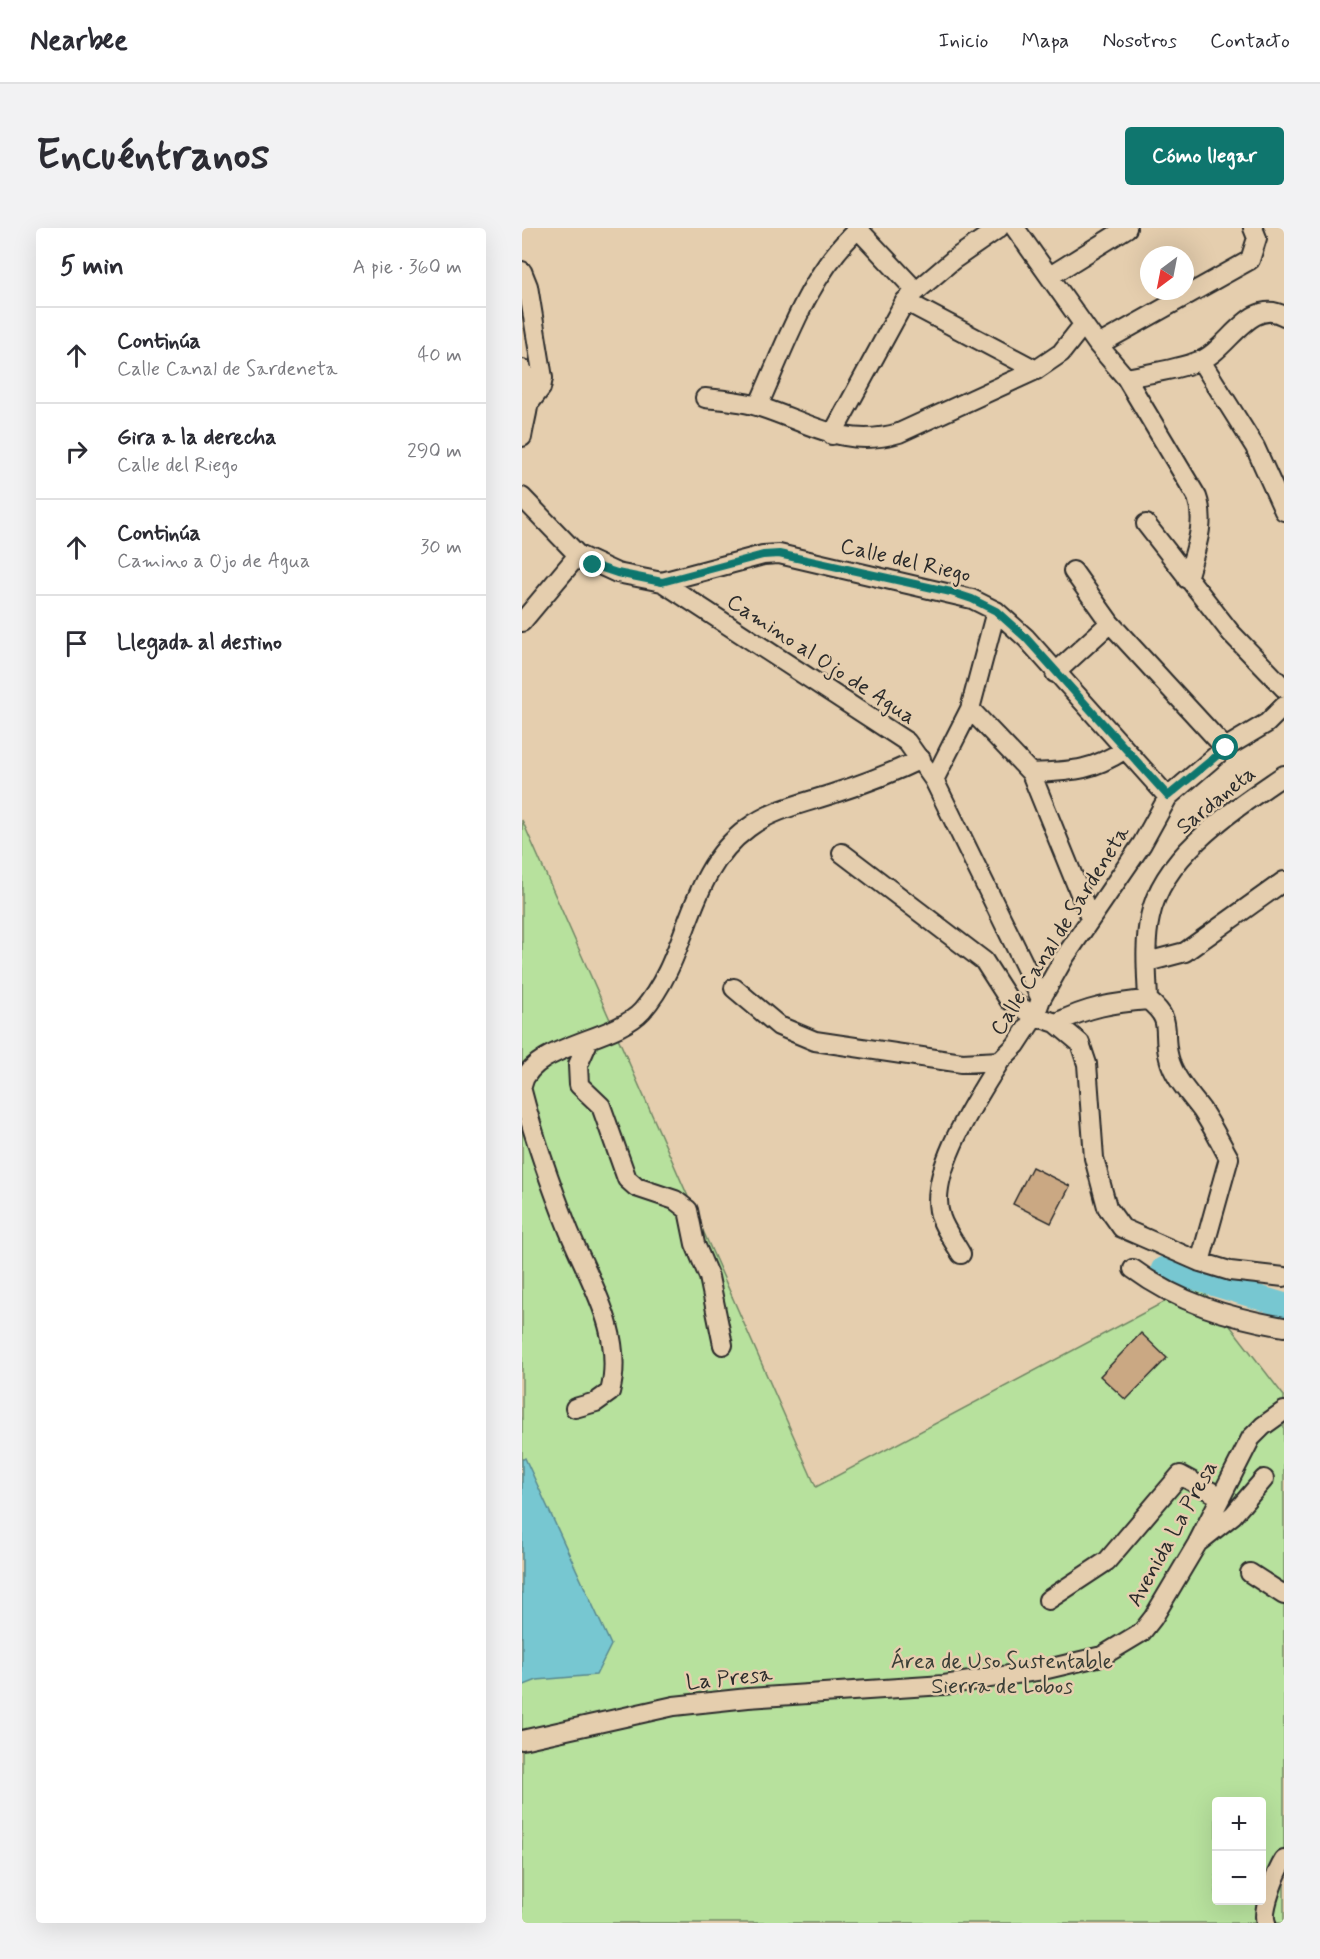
<!DOCTYPE html>
<html lang="es">
<meta charset="utf-8">
<style>
body{margin:0;font-family:Mynerve,sans-serif;background:#f2f2f3;color:#2b2b33}
.controls{position:absolute;right:18px;bottom:18px;display:grid;overflow:hidden;border-radius:6px;box-shadow:0 6px 24px #0002}
.controls button{width:54px;height:54px;display:grid;place-items:center;padding:0;border:0;border-bottom:2px solid #e1e1e2;background:#fff;color:#2b2b33;font:30px sans-serif}
.compass{position:absolute;left:618px;top:18px;width:54px;height:54px;border-radius:50%;background:#fff;box-shadow:0 6px 24px #0002;rotate:212deg}
.stop{position:absolute;width:18px;height:18px;margin:-14px;border:4px solid #0f766e;border-radius:50%;background:#fff}
.stop.end{background:#0f766e;border-color:#fff;box-shadow:0 2px 6px #0008}
.list{margin:0;padding:0;list-style:none}
h2{display:flex;justify-content:space-between;align-items:center;height:78px;margin:0;padding:0 24px;font-size:26px}
h2 small{font-size:20px;font-weight:400;color:#7c7c81}
.list li{display:grid;grid-template-columns:39px 1fr auto;gap:18px;align-items:center;box-sizing:border-box;height:96px;padding:0 24px;border-top:2px solid #e1e1e2}
.list b{display:block;font-size:22px;white-space:nowrap}
.list p{margin:0;font-size:20px;white-space:nowrap;color:#7c7c81}
.list em{font-size:20px;font-style:normal;color:#7c7c81}
.icon{flex:none;width:33px;height:33px;fill:none;stroke:currentColor;stroke-width:2;stroke-linecap:round;stroke-linejoin:round}
.map{position:relative;flex:none;width:762px;height:1695px;overflow:hidden;border-radius:6px}
header{display:flex;align-items:center;gap:36px;box-sizing:border-box;height:84px;padding:0 30px;background:#fff;border-bottom:2px solid #e1e1e2}
header strong{font-size:28px}
nav{display:flex;gap:33px;margin-inline-start:auto;font-size:21px}
.intro{display:flex;align-items:center;justify-content:space-between;box-sizing:border-box;height:144px;padding:0 36px}
h1{margin:0;font-size:42px}
.button{padding:15px 27px;border-radius:6px;background:#0f766e;color:#fff;font-size:21px;font-weight:700}
main{display:flex;gap:36px;padding:0 36px}
aside{flex:1;background:#fff;border-radius:6px;box-shadow:0 6px 24px #0002}
.map>svg:first-child{display:block}
.green{fill:#b7e19d;stroke:#718664;stroke-width:1.5;fill-rule:evenodd}
.water{fill:#77c7d1;stroke:#59898f;stroke-width:1.5}
.lines{fill:none;stroke-linecap:round;stroke-linejoin:round}
.river{stroke:#77c7d1;stroke-width:24}
.building{fill:#caa883;stroke:#2b2b2b;stroke-width:1.5}
.minor-casing{stroke:#2b2b2b;stroke-width:22}
.minor{stroke:#e5ceae;stroke-width:18}
.route{stroke:#0f766e;stroke-width:8}
.labels{text-anchor:middle;stroke-width:5;stroke-linejoin:round;paint-order:stroke}
.street-label{font-size:22px;fill:#2b2b2b;stroke:#e5ceae}
.park-label{font-size:22px;fill:#393d36;stroke:#e5ceae}
</style>
<header>
<strong>Nearbee</strong>
<nav><a>Inicio</a><a>Mapa</a><a>Nosotros</a><a>Contacto</a></nav>
</header>
<div class="intro"><h1>Encuéntranos</h1><a class="button">Cómo llegar</a></div>
<main>
<aside>
<h2>5 min<small>A pie · 360 m</small></h2>
<ul class="list">
<li><svg class="icon" aria-label="ahead" viewBox="0 0 24 24"><path d="M12 20V5M6 11l6-6 6 6"/></svg><div><b>Continúa</b><p>Calle Canal de Sardeneta</p></div><em>40 m</em></li>
<li><svg class="icon" aria-label="right" viewBox="0 0 24 24"><path d="M7 20v-9h11M14 6l5 5-5 5"/></svg><div><b>Gira a la derecha</b><p>Calle del Riego</p></div><em>290 m</em></li>
<li><svg class="icon" aria-label="ahead" viewBox="0 0 24 24"><path d="M12 20V5M6 11l6-6 6 6"/></svg><div><b>Continúa</b><p>Camino a Ojo de Agua</p></div><em>30 m</em></li>
<li><svg class="icon" aria-label="arrive" viewBox="0 0 24 24"><path d="M6 21V4h12l-3 4 3 4H6"/></svg><div><b>Llegada al destino</b></div></li>
</ul>
</aside>
<div class="map">
<svg width="762" height="1695" viewBox="0 0 762 1695">
<rect width="100%" height="100%" fill="#e5ceae"/>
<filter id="ink" filterUnits="userSpaceOnUse"><feTurbulence type="fractalNoise" baseFrequency=".0167" numOctaves="2"/><feDisplacementMap in="SourceGraphic" scale="12" xChannelSelector="R" yChannelSelector="G"/><feConvolveMatrix kernelMatrix="1 2 1 2 8 2 1 2 1" color-interpolation-filters="sRGB"/></filter>
<g filter="url(#ink)">
<!-- green -->
<path class="green" d="M0,592L294,1259L676,1056L762,1168V1695H0ZM694,1574H740V1672H694Z"/>
<!-- water -->
<path class="water" d="M3,1230L89,1417L74,1447L15,1452L0,1458V1232Z"/>
<g class="lines">
<!-- river -->
<path class="river" d="M641,1041L762,1077"/>
</g>
<!-- building -->
<path class="building" d="M510,939L548,958L529,995L491,976Z
M619,1105L645,1130L604,1172L578,1148Z"/>
<g class="lines">
<!-- minor casing -->
<g class="minor-casing">
<path id="minor" d="M493,0L576,117L604,150L675,269C685,297 672,324 665,351
M336,1L394,63
M0,43L6,58L21,150L19,160L9,173
M528,48L605,0
M383,73L514,142
M576,117L728,32L735,10L731,0
M679,133L733,219L762,283
M0,141C14,165 4,184 0,209
M604,150C628,145 654,142 677,133C705,124 728,68 762,88
M183,170C201,172 221,173 238,179C288,195 323,221 377,205L514,142L539,125L561,97
M236,178C264,116 286,47 337,0
M310,207L383,73L431,32L477,0
M0,269L56,327L95,345L140,354L385,514L412,552L519,771
M624,296L709,405L762,460
M551,343L588,395L703,520
M140,354L241,327L257,326L450,371L474,383L504,410L646,569
M0,394L56,327
M533,445L588,395
M448,481L509,545L568,690
M509,545C548,543 568,544 602,522
M412,552L448,481L474,383
M320,625L462,733L487,772L513,788L534,795C567,779 590,775 626,772C653,794 639,801 647,830C652,850 667,865 679,881C690,897 698,914 707,930L678,1034
M625,734L663,724L762,653
M212,760L257,798L293,813L440,835L478,833L494,817L513,788L519,771L542,730L620,616L646,569L703,520L745,495L762,478
M626,772C625,745 622,716 628,689C641,626 713,581 762,547
M534,795L558,815L565,836L572,930L585,979L600,1000L678,1034L708,1043L762,1049
M67,812L56,837L57,857L79,878L105,951L114,959L153,972L166,982L173,1016L187,1049L201,1117
M0,858C8,817 93,813 120,783C169,727 163,646 226,600C249,582 282,575 310,566C341,556 370,545 399,531
M0,863C12,910 29,958 47,1003C68,1054 103,1107 88,1164L74,1174L53,1180
M439,1026C433,1015 423,1002 419,990C403,947 456,869 478,833
M611,1041C657,1075 706,1089 762,1099
M678,1313L711,1287L742,1251
M728,1345L762,1367
M526,1372L585,1333L658,1247L697,1268
M0,1512L152,1478L226,1470L422,1457L521,1442L580,1428L620,1404L631,1390L675,1316L729,1210L741,1198L762,1183
M744,1695C739,1682 754,1645 762,1632"/>
</g>
<!-- minor -->
<use href="#minor" class="minor"/>
</g>
</g>
<g class="lines" filter="url(#ink)">
<!-- route -->
<path class="route" d="M71,337L95,345L140,354L241,327L257,326L429,364L450,371L474,383L504,410L646,568L704,520"/>
</g>
<g class="labels">
<!-- street labels -->
<g class="street-label">
<text transform="translate(384 331) rotate(13)" y="8">Calle del Riego</text>
<text transform="translate(300 430) rotate(33)" y="8">Camino al Ojo de Agua</text>
<text transform="translate(693 571) rotate(-39)" y="8">Sardaneta</text>
<text transform="translate(537 702) rotate(-58)" y="8">Calle Canal de Sardeneta</text>
<text transform="translate(649 1305) rotate(-61)" y="8">Avenida La Presa</text>
<text transform="translate(207 1449) rotate(-6)" y="8">La Presa</text>
</g>
<!-- park labels -->
<g class="park-label">
<text x="480" y="1440">Área de Uso Sustentable<tspan x="480" dy="25">Sierra de Lobos</tspan></text>
</g>
</g>
</svg>
<div class="controls">
<button>+</button>
<button>−</button>
</div>
<svg class="compass" viewBox="-18 -18 36 36"><path d="M0-13l5 13h-10z" fill="#e53935"/><path d="M0 13l5-13h-10z" fill="#7c7c81"/></svg>
<div class="stop" style="left:704px;top:520px"></div>
<div class="stop end" style="left:71px;top:337px"></div>
</div>
</main>
